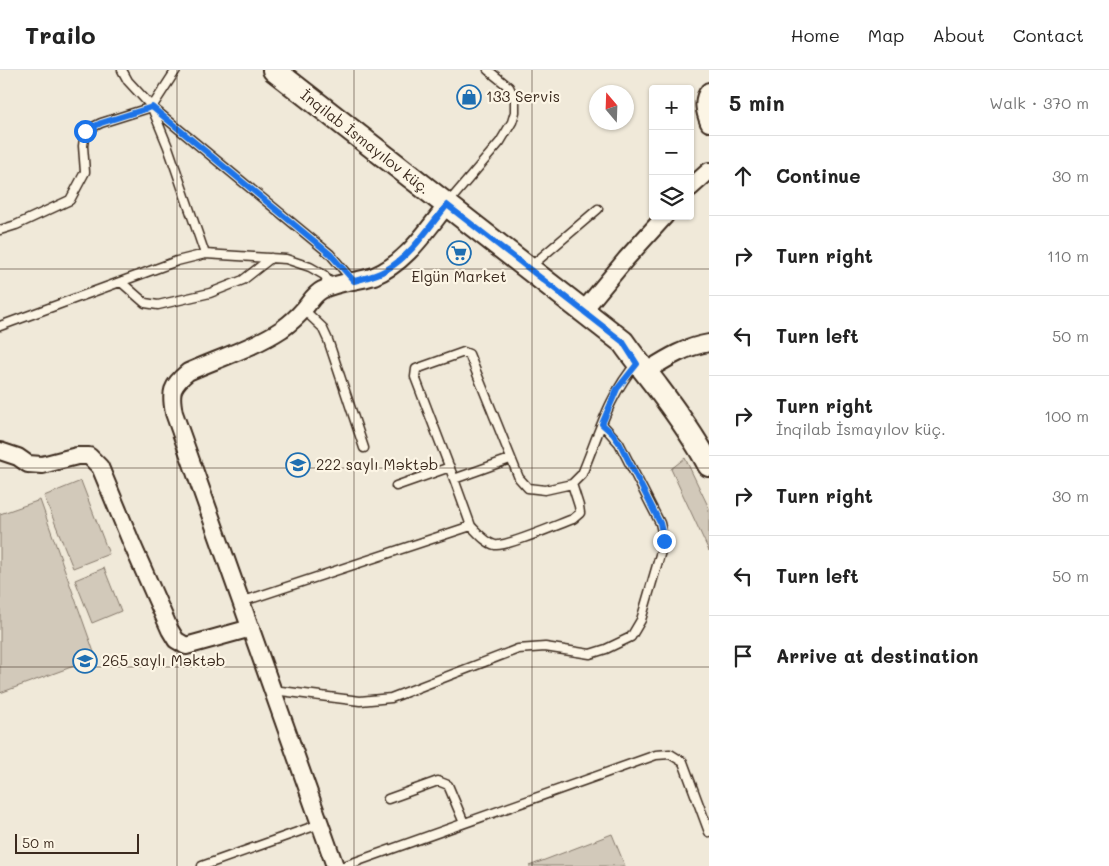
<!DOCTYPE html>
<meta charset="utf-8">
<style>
body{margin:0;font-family:Mali,sans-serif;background:#f2f2f2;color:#222}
.controls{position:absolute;right:15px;top:15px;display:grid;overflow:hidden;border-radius:5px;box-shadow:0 1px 4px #0004}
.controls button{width:45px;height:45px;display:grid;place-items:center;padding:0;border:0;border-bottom:1px solid #e0e0e0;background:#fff;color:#222;font:25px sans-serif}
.compass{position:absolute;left:589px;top:15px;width:45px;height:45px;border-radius:50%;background:#fff;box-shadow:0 1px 4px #0004;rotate:341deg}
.scale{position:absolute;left:15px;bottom:12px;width:124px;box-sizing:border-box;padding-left:5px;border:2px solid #3b2a1e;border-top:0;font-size:14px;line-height:18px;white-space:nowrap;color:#3b2a1e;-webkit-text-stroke:4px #fcf5e5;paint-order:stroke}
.stop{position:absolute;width:15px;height:15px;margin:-11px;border:4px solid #1a73e8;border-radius:50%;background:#fff}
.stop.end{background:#1a73e8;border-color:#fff;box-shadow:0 1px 5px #0008}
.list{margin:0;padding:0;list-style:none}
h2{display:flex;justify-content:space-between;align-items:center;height:65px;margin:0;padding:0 20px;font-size:21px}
h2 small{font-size:16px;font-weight:400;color:#767676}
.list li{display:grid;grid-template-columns:32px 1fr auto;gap:15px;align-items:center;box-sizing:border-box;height:80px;padding:0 20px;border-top:1px solid #e0e0e0}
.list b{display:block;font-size:19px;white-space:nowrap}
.list p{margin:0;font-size:16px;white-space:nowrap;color:#767676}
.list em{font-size:16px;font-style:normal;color:#767676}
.icon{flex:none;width:28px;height:28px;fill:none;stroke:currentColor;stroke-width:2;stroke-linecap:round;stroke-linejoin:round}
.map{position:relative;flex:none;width:709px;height:796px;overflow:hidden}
header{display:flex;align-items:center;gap:30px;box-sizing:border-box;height:70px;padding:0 25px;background:#fff;border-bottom:1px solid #e0e0e0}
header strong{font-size:24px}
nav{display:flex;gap:28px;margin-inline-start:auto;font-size:18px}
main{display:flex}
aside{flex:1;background:#fff}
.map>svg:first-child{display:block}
.green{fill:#d2c9ba;stroke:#867a6c}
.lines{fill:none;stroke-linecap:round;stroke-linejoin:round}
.service-casing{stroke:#3b2a1e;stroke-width:11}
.minor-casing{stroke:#3b2a1e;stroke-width:20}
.secondary-casing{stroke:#3b2a1e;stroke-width:26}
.service{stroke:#fcf5e5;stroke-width:8}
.minor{stroke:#fcf5e5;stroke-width:16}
.secondary{stroke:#fcf5e5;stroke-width:22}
.route{stroke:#1a73e8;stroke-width:6}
.grid{fill:none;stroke:#3b2a1e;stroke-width:1;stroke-opacity:0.55}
.labels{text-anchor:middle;stroke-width:4.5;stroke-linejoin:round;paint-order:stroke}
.poi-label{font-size:15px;fill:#3b2a1e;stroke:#fcf5e5;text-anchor:start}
.street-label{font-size:15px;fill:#3b2a1e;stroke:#fcf5e5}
</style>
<header>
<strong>Trailo</strong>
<nav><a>Home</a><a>Map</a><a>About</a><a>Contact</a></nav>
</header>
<main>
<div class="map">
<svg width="709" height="796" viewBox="0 0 709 796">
<rect width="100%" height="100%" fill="#f0e9d9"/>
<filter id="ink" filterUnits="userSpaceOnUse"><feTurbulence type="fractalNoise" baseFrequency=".02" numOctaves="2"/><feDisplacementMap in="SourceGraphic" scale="10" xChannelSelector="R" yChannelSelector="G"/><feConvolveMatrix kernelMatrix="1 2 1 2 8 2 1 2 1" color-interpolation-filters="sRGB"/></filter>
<g filter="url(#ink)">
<!-- green -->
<path class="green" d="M685,388L709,438V481L671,399Z
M81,411L109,484L73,498L44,426Z
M40,430L96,588L0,623V444Z
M104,498L121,541L92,553L75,510Z
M612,764L625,796H529Z"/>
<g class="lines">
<!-- service casing -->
<g class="service-casing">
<path id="service" d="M122,0L128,11L152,37L176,0
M152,37L330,184L352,210
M152,38L168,77L205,184
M448,133L500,72L512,52L515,42V30L509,17L488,0
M0,160L16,155L70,130L85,102L83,76L85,61L101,53L152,37
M530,197L598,139
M121,212L145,233L158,235L210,223L243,210L271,188
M304,240L322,257L328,270L364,378
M0,256L177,191L205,184L286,189L310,197L324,205L331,215
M510,389L454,409L415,307L416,299L464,282L469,284L519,408L528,418L545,420L572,414L582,404C598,366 609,324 637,293
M454,409L471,456
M396,416L450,397
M241,532L471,456C478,463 486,473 495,475C506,477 559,454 573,449L580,443L579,436L572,414
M273,620L360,631L391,628L518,579L545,577L590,584L606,579L631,567L641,550L664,471L660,453L619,373L602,354
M388,729L438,711L448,715L464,753
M202,796L320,754
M344,796L656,685L670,684L683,692L709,762"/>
</g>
<!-- minor casing -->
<g class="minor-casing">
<path id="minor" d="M709,21C701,30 705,43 709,53
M690,118L709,101
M583,241L626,189L665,146
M645,302C666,289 684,277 709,273
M0,381L18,387L28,394L42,395L77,386H89L100,397L132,474L170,560L176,570L186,576L251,558
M335,796L174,343C170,322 171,316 188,302C217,289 255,277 282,259C289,254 298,246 304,239C310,232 314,224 322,220C338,211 357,212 374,206C406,193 426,161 447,135"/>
</g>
<!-- secondary casing -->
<g class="secondary-casing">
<path id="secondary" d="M274,0L623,272C634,288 646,302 658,318C676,342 695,368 709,395"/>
</g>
<!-- service -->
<use href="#service" class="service"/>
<!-- minor -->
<use href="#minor" class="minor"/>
<!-- secondary -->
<use href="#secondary" class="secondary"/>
</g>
</g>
<g class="lines" filter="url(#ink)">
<!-- route -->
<path class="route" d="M85,61L101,53L152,37L330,184L354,211C365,208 376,206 386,200C411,186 429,157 447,135L623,272L637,294L617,319L602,354L613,364L620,374L660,453L664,471"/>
</g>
<!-- grid -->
<path class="grid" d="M177,0V796M354,0V796M532,0V796M0,199H709M0,398H709M0,597H709"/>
<!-- icons -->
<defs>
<g id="shop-ring" transform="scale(1.25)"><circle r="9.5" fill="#fcf5e5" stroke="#1f6fb2" stroke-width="1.5"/><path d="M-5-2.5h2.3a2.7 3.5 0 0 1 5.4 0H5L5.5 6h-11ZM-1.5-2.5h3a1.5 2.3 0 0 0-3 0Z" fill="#1f6fb2"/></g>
<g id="supermarket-ring" transform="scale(1.25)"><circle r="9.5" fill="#fcf5e5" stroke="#1f6fb2" stroke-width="1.5"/><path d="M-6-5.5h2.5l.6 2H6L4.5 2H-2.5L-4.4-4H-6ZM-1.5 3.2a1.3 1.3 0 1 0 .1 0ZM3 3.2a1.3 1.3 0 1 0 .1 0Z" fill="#1f6fb2"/></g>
<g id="school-ring" transform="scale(1.25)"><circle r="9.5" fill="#fcf5e5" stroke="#1f6fb2" stroke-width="1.5"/><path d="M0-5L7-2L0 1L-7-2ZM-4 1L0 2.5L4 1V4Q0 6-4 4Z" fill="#1f6fb2"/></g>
</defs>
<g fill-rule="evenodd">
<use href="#shop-ring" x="469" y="27"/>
<use href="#supermarket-ring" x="459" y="183"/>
<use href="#school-ring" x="298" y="395"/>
<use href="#school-ring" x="85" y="591"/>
</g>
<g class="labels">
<!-- poi labels -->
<g class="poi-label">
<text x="486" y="32">133 Servis</text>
<text x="459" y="212" text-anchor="middle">Elgün Market</text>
<text x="316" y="400">222 saylı Məktəb</text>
<text x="102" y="596">265 saylı Məktəb</text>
</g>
<!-- street labels -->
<g class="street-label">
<text transform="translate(365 72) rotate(38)" y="5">İnqilab İsmayılov küç.</text>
</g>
</g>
</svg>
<div class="controls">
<button>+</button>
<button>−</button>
<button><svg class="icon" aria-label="layers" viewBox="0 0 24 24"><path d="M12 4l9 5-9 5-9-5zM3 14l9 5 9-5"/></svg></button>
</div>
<svg class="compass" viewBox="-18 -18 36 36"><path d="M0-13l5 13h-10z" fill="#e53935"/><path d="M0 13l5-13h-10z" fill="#767676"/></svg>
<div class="scale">50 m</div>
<div class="stop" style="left:85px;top:61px"></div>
<div class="stop end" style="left:664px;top:471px"></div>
</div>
<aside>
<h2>5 min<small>Walk · 370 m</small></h2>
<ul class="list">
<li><svg class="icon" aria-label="ahead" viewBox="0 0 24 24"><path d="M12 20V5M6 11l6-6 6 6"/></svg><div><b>Continue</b></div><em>30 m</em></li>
<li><svg class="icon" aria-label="right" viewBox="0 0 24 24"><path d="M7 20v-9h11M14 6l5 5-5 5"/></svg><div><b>Turn right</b></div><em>110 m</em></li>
<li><svg class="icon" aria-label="left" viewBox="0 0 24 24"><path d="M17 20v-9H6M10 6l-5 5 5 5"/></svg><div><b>Turn left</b></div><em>50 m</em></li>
<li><svg class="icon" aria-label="right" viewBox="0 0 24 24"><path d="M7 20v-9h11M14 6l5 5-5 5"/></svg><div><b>Turn right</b><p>İnqilab İsmayılov küç.</p></div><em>100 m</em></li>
<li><svg class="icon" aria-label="right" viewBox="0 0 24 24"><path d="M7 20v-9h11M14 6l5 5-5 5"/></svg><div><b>Turn right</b></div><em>30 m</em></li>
<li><svg class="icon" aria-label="left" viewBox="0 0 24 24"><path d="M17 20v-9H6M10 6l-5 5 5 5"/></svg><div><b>Turn left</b></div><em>50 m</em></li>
<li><svg class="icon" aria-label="arrive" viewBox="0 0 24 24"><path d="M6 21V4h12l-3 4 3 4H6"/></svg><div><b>Arrive at destination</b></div></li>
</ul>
</aside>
</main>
